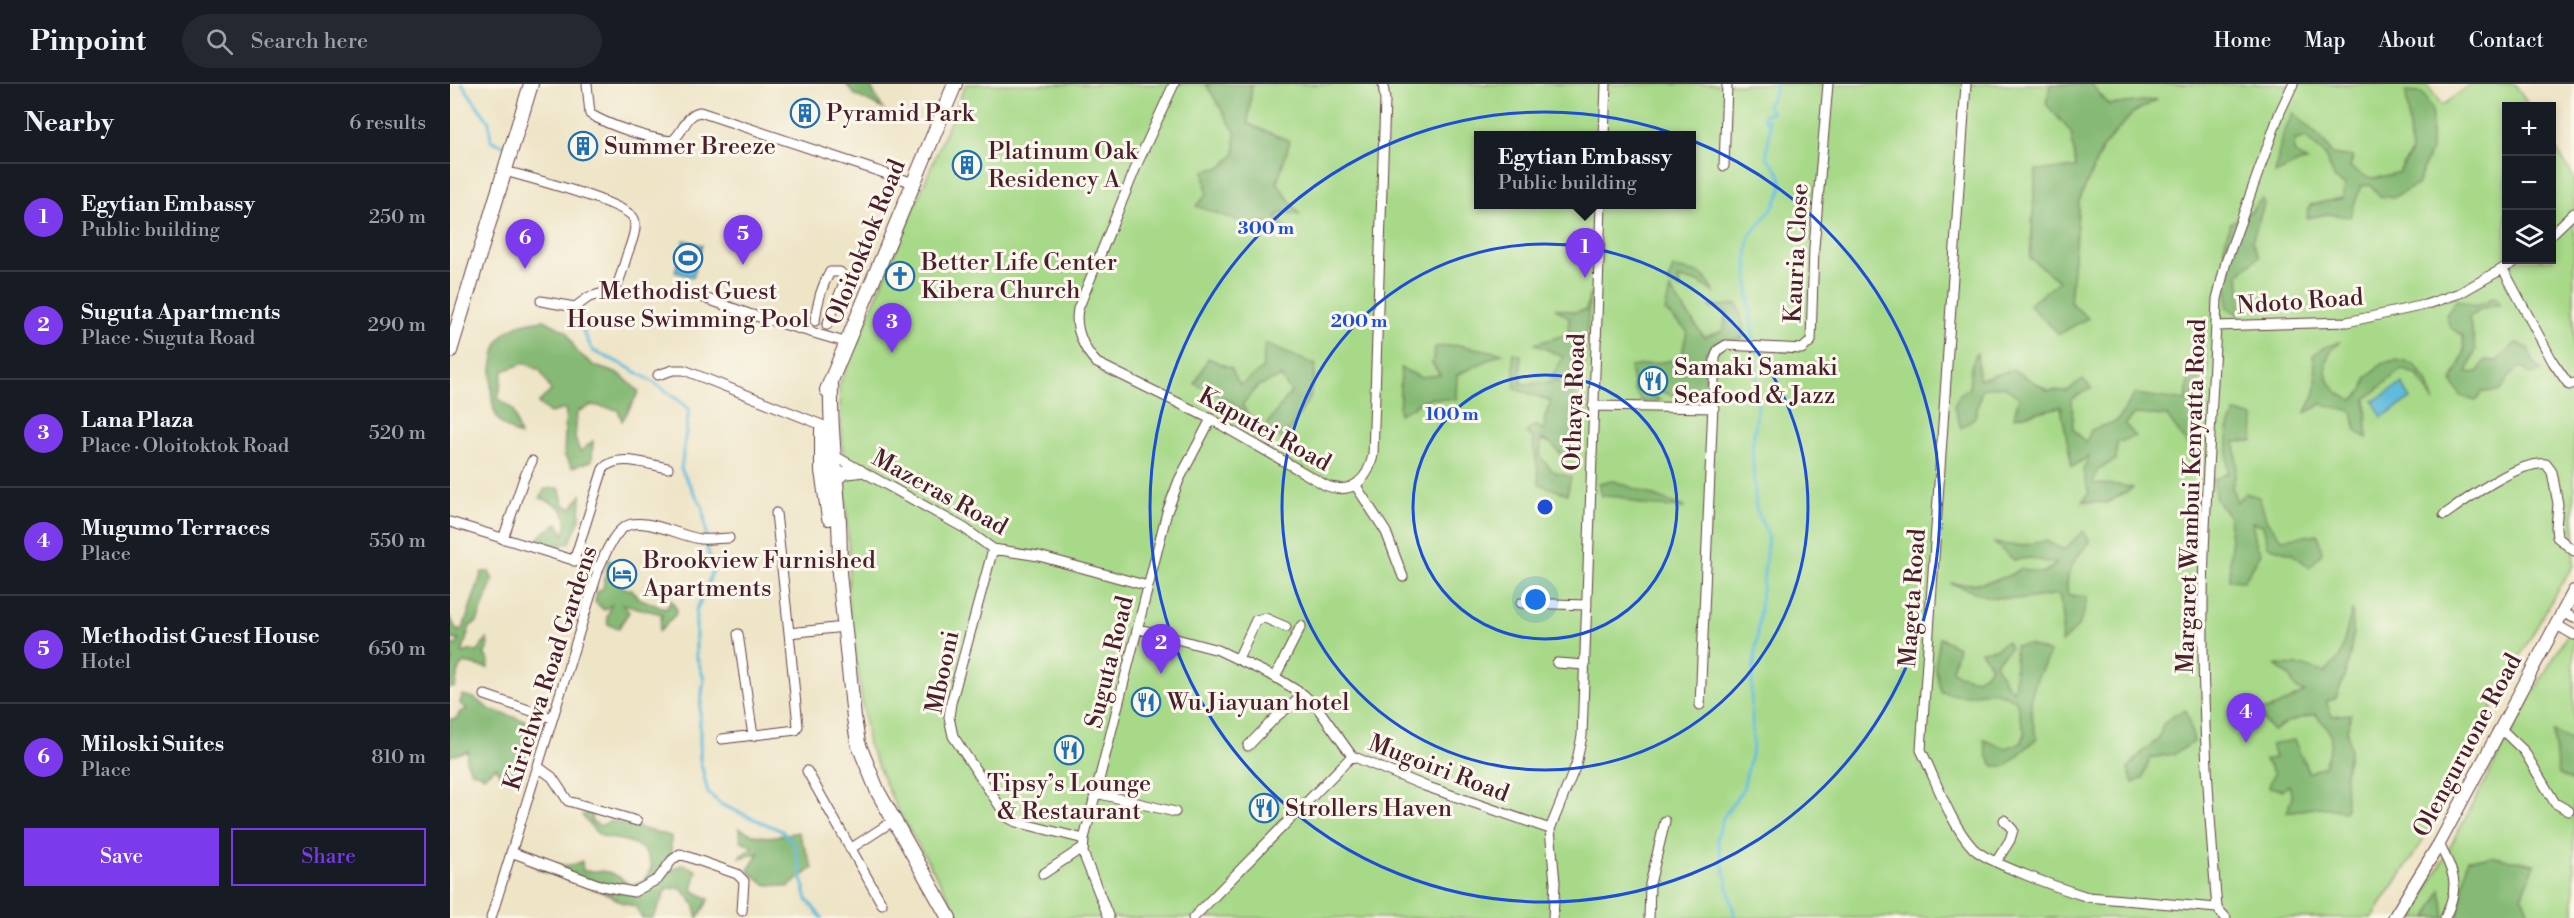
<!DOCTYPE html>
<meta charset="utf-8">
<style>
body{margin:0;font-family:"Libre Bodoni",serif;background:#242831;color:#f1f3f6}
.controls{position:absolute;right:18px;top:18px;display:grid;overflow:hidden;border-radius:0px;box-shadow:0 3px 9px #0003}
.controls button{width:54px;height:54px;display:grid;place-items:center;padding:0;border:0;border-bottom:2px solid #363941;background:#171b24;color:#f1f3f6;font:30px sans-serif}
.you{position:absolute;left:1086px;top:516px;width:21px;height:21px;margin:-15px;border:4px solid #fff;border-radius:50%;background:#1a73e8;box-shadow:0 0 0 9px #1a73e833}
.badge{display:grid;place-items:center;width:39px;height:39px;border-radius:50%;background:#7c3aed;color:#fff;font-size:20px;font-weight:700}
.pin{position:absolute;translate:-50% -50px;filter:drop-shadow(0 2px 3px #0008)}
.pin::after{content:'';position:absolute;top:32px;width:21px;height:18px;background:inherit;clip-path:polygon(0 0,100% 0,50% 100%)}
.popup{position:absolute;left:1024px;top:47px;width:222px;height:78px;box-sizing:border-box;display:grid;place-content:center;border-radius:0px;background:#171b24;filter:drop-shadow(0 2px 4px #0005);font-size:20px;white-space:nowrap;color:#9ea1a6}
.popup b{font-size:22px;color:#f1f3f6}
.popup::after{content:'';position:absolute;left:50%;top:100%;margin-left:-12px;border:12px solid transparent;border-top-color:#171b24}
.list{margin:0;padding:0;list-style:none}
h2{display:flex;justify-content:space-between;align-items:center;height:78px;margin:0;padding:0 24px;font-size:26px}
h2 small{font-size:20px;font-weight:400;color:#9ea1a6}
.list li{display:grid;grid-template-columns:39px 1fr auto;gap:18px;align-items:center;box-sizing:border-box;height:108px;padding:0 24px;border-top:2px solid #363941}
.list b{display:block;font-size:22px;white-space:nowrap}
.list p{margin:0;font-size:20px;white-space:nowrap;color:#9ea1a6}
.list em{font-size:20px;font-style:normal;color:#9ea1a6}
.actions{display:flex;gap:12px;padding:18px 24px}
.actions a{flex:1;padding:14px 0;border:2px solid #7c3aed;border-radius:0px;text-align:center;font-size:21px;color:#7c3aed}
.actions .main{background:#7c3aed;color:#fff}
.icon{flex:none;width:33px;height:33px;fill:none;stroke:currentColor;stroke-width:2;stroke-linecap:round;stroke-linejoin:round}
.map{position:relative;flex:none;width:2124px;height:834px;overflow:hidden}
header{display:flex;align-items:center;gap:36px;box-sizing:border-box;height:84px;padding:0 30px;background:#171b24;border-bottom:2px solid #363941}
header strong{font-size:28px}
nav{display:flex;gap:33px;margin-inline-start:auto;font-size:21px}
.search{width:420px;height:54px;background:#242831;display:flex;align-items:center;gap:15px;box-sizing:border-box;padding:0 21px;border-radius:33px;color:#9ea1a6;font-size:22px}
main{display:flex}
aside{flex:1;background:#171b24}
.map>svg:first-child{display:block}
.green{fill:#a7d988;stroke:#787c5a;stroke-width:1.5;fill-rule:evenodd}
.forest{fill:#85b974;stroke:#686c50;stroke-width:1.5}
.water{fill:#5ebbdc;stroke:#546d84;stroke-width:1.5}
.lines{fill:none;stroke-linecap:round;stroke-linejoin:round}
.stream{stroke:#5ebbdc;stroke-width:3}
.minor-casing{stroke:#633d42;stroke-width:11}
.tertiary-casing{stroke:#633d42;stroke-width:14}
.secondary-casing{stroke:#633d42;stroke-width:16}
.minor{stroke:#fff;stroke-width:9}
.tertiary{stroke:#fff;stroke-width:12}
.secondary{stroke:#fff;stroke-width:14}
.ring{fill:none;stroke:#1d4ed8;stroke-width:3}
.labels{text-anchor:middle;stroke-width:6;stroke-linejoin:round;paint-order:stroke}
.poi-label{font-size:24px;fill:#4a1f2b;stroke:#fbf7ec;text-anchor:start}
.street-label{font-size:24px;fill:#4a1f2b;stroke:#fbf7ec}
.centre{fill:#1d4ed8;stroke:#fbf7ec;stroke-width:3}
.ring-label{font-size:18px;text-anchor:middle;font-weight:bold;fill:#1d4ed8;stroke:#fbf7ec;stroke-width:6;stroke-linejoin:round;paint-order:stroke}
</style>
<header>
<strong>Pinpoint</strong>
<div class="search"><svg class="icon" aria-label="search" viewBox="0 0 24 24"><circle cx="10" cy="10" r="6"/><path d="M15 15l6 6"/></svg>Search here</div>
<nav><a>Home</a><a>Map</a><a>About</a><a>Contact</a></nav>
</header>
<main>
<aside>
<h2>Nearby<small>6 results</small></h2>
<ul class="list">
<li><span class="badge">1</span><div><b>Egytian Embassy</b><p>Public building</p></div><em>250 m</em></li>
<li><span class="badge">2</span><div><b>Suguta Apartments</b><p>Place · Suguta Road</p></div><em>290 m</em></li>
<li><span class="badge">3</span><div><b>Lana Plaza</b><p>Place · Oloitoktok Road</p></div><em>520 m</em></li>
<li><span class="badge">4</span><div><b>Mugumo Terraces</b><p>Place</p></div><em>550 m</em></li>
<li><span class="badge">5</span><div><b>Methodist Guest House</b><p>Hotel</p></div><em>650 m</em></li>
<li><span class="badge">6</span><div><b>Miloski Suites</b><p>Place</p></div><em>810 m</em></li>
</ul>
<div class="actions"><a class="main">Save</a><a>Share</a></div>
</aside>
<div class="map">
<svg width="2124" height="834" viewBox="0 0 2124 834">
<rect width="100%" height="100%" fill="#fbf7ec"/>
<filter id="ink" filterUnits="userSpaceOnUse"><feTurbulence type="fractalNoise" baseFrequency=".0167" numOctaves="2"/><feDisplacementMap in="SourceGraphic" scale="12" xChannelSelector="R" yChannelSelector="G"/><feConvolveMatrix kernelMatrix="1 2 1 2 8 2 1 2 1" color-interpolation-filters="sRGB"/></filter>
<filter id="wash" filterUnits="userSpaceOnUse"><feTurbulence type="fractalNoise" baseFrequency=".008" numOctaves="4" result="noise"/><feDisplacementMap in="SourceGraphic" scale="24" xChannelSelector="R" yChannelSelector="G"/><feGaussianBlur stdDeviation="1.35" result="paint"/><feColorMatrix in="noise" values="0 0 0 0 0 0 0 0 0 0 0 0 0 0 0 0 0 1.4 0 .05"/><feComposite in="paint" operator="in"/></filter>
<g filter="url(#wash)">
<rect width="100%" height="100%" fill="#eee4c6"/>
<!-- green -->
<path class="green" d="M516,0H1976L1992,21L2022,0H2065L2079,22H2056V176H2102V58L2124,94V482L2111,500L2057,595L1969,763L1922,834H511L446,723L418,660L398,516L399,469L389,302ZM1028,52H1242V121H1028Z
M2124,539V834H1962L2077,619Z"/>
<!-- forest -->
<path class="forest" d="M396,0H419L433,25L405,11Z
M756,0H802L798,40L840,57L827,99L850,131L834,128L825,133L839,146L816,138L797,140L746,122L757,110L754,87L772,83L785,70V48Z
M1601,0H1641L1659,21L1708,15L1683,29L1653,63L1629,117L1620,218L1638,234L1609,250L1579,221L1609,197L1580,174L1586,86L1626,84L1621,48L1596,20Z
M1956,8L1972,9L1982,24L1981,66L1967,101L1944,113H1931L1920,101L1911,102L1900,133L1877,130L1857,134L1860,121L1893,114L1895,101L1885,95L1874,70L1856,54L1845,56L1844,68L1857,78H1850L1825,90L1831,56L1843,29L1871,54L1882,70L1903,73L1900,83C1920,98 1926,95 1949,88L1961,68Z
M1812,114L1814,120L1802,157L1809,172L1789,190L1791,214L1789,231L1777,223L1778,204L1774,163L1780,139L1801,128Z
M1223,184C1245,188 1255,186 1264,209L1249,198L1228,195L1231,206L1218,198Z
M1220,205L1254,253L1273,247L1277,228L1259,223L1288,220L1293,241V254L1265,259L1257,271L1254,307L1228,314L1210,307L1201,289L1193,296L1198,308L1210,316L1191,318L1184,304L1180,283L1231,275L1237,247L1215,227Z
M1140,209L1134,281L1123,314L1136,318L1128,369L1115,375L1102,360L1091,355L1090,373L1104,388L1121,393L1117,410L1089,400C1089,384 1084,370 1083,354L1076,349L1085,341L1094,346L1095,333L1101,317L1065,305L1063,269L1071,271V300L1110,298L1101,294L1113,273L1085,260L1118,250L1119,234L1105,224L1125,228L1136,226Z
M2045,213L2051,220L2033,224L2019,233L2026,266L2017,289L2028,288L2035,276L2047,277L2066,259L2078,264L2083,277L2091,287L2081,291L2071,283L2061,290L2051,307L2033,308L2025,317L2011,312L2002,298L2014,269L2013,252L2000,243L1996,231L2007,216L2026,222Z
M94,236L117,248L126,267L145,282L171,291L189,308L172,337L168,326L142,321L127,328L125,354L130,368L143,357L142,377L122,383L114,371L116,325L100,329L88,319L101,307L90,286L74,279L53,287L48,314L63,326L70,352C64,348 55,344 50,338C37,324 39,268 52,253C63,240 78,238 94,236Z
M1751,256L1758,287L1744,301L1751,332L1739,363L1717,332L1684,330L1675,340L1685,352L1667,359L1666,376L1648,385L1643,400L1670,401L1683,404L1657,419L1633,417L1639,409L1633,386L1639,372L1622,383L1611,323L1564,333L1569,313L1553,302L1532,305L1525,333L1511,344L1504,322L1510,310L1519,304L1521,283L1527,268L1529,295L1564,286L1597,306L1617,307L1633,295L1641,304L1622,315L1623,345L1636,359L1641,346L1667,337L1685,310L1736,317L1739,286Z
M1889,258C1886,262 1881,266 1879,270C1869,289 1884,312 1903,316L1913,306L1917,293L1933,279L1946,276L1964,280L1977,297L1985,319L1967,291L1952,285L1916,315L1917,354L1906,347L1902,327L1872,320L1855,329C1869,307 1868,297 1863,272L1871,265Z
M815,260L866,281L860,313L834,356L815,343L841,308L831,293L808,302L792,321L803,337L781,318L745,300L758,274L781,284L790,301L812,285Z
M1008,261L1052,269L1007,291L1006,316L980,314L949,330L951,284L970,293L990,291L982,279L985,263Z
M1785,328L1804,333L1803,357L1785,358L1787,384L1782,404L1787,418L1796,409L1809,413L1817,437L1832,455L1868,450L1872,469L1860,483L1842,470L1818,462L1813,441L1802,438L1807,463L1811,469L1794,497L1779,496L1781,457L1779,432L1766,416L1763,396L1778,389V346Z
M1164,397L1236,424L1193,421L1170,413L1152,412L1149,399Z
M109,404L114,421L122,424L131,411L130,435L119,459L104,462L86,458L93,449L108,439L114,451C122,429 110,420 90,414L95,405Z
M1633,447L1640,458C1626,472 1613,490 1618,511L1637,513C1634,536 1629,544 1611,559L1613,534L1609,510L1574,515L1538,513L1500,499C1526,502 1549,499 1571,485L1593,489L1607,480L1580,474L1564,476L1544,459L1568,462L1596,457L1614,466Z
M158,474L162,478L161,497L168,498L176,505H182L188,514L216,525L221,516L227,526L225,531L209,547L212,530L172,520L179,528L168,545L158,540L157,533L161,521L154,526L145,518L147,508L153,505Z
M32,488H39L43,496L27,538L20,542L12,569L23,566L27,568L37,555L38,564L34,570L39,577L38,584L14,579L9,584L5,603L0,604V584L3,576L0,577V560L7,561L9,556L0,555V533L7,547L13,545Z
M1902,526C1906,557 1898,585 1886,614L1876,618L1882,632L1901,630L1897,647L1900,664L1895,689L1896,727L1871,723L1837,728L1842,713L1839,701L1832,706L1819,703L1824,689L1815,676L1825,674L1821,660L1844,656L1859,689L1874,682C1883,657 1886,650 1865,630L1837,638L1823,647L1806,627C1822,628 1840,615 1855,608L1846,605L1839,592L1825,581L1854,582L1875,589L1890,573Z
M1490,554L1508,563L1502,586L1508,591L1527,595L1537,589L1541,582L1531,567L1545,565L1557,557L1560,564L1545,579L1554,596L1563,607L1565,599V562L1579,561L1600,569C1582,603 1575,615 1587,654L1556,682H1544L1537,672L1534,656L1556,664L1571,659L1575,650L1566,616L1544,607L1513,612L1491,608L1485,583Z
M12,611L24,614L41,626L92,642L70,697L52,695L46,683L34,692L21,687L16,676L18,667L0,672V635H6L10,628L17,625L10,620Z
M1736,626L1744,658L1724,670L1700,674L1693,694L1683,699L1678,685L1692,668L1709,655L1713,640L1725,631Z
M2103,648L2124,658V699L2108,690Z
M143,728L141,737L150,742L161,737L221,752V787L233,780L247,787L242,806L259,815L248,834L244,820L231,804L217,805L203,834H192L186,823L171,818L158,810L88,785L66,765L71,753V763C90,774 111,789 132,777L133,787C155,786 165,787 180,802L194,797L202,782C192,753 175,759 152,752C144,749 137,737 132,731Z
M289,744C312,757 324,753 348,748L363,784L338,803L314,800L298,786L309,769L289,774L303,762L291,757Z
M2044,773L2085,780L2072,813L2081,832L2084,834H2007L2018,775Z
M1991,806L1995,834H1977Z"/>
<!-- water -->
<path class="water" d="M234,156L252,161L243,193L225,188Z
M1952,300L1961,315L1932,333L1923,317Z"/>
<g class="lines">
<!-- stream -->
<path class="stream" d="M12,0L39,38L41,57L57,62
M126,233L143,267C181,283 208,299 239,325L231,385L253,424L258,467L263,485L256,506L246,526V571L254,595L250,625V676L258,709L272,721L332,747L344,760L357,816L372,834
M1303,255C1301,234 1293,170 1300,152C1302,148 1306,144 1309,141C1328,116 1345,99 1317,74C1315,61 1323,50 1318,36H1314V31L1322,28L1317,21L1326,7L1324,0
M1285,834L1267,754L1273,734L1293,705L1303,663L1301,608L1318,452L1306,424L1302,365L1308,320L1305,270"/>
</g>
</g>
<g filter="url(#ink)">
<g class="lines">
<!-- minor casing -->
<g class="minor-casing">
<path id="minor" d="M137,0L140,30C160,42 199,55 222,57C234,49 235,30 250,28L464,99
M724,0L688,78L628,225C624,244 634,266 647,279L761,335L875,401C901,412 918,396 923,371L935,16L933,0
M1516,0L1471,666C1486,696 1500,740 1523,764C1537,779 1615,806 1638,813L1767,824
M1154,52L1156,0
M1274,82L1277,0
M55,87C76,93 178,119 184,135C188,145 180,162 177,171C173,183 171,196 164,206L139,213L125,223L91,217
M2102,150L2124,129
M2053,185L2103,278L2119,301L2124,299
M249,212L299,230L398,259
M365,237C367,220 371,203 380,188H390L395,194L394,199L377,241
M1766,242L1897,238L1975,221L2010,209L2068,176
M208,291L223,286H234L372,341
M1143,322L1264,324
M383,371L514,444L543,465L589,472L698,502
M906,402L936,448L953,493
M326,429L339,549L394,543
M1994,431C2017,415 2068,377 2096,380L2102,388L2108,420L2106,444L2107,453L2124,467
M0,438L149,484
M53,455L74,394L82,377
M543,465L501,619L499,633L503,652L557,733L566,738L634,755
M124,477L153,385C167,368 199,381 218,384
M1071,519L1137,521
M2112,528L2124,534
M2105,540L2124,551
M689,545L768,566L825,593L854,611L867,623L902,672L975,702L1100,745
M288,550L303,652
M788,575L806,536L815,534L836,543
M1107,579L1135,581
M825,593L851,542
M35,611L102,634
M1250,621L1265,274L1268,266L1276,261L1352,265L1361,257L1364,163L1378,0
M2050,644L2074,667L2105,719L2119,727
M272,655L346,646L348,642L339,549
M798,662L826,633L854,611
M87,682L102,693L118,717L187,737
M357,687L432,820
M646,709L725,728
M1989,760C2005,791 2010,801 1995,834
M400,765L443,737
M61,768L152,802L184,808L208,795L222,776L230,770L287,790L294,797L292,827
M1546,778L1560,756L1563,746L1554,736
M593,790L632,764
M41,834L149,484C154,472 162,452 173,444C191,430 231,453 251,455C260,456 270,454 279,454
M659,834L633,769L634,755L717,428L729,396L761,335
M743,834L902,672
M1103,834L1105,799L1100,745L1126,681L1132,652L1151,121
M1199,834L1200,800L1215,737
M1776,834L1767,824C1757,706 1750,588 1754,469C1757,384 1764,299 1767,215L1776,178L1830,28L1843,0"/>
</g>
<!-- tertiary casing -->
<g class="tertiary-casing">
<path id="tertiary" d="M384,397L394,389L410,387
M1944,834L1989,760L2124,507"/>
</g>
<!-- secondary casing -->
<g class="secondary-casing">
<path id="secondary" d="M0,267L81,0
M381,300C379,363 393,426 389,489L404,634L408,659L428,708L499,834
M377,306L505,0
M372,345V387L379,434"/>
</g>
<!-- minor -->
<use href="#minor" class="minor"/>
<!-- tertiary -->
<use href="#tertiary" class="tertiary"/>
<!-- secondary -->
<use href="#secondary" class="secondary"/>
</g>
</g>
<!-- distance rings -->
<g class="ring">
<circle cx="1095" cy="423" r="132"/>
<circle cx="1095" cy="423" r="263"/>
<circle cx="1095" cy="423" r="395"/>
</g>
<!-- icons -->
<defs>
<g id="building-ring" transform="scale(1.5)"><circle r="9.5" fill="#fbf7ec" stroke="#1f6fb2" stroke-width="1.5"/><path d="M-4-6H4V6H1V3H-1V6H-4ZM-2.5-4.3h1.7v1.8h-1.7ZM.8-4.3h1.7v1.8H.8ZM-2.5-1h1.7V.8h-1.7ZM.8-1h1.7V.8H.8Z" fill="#1f6fb2"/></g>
<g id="stadium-ring" transform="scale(1.5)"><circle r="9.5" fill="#fbf7ec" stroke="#1f6fb2" stroke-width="1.5"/><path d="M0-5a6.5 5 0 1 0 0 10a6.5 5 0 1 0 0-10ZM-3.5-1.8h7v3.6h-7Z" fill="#1f6fb2"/></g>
<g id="church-ring" transform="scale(1.5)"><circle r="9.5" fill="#fbf7ec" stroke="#1f6fb2" stroke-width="1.5"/><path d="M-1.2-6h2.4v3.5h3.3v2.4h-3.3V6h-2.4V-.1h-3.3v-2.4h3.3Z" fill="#1f6fb2"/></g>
<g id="restaurant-ring" transform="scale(1.5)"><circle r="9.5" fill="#fbf7ec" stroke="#1f6fb2" stroke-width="1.5"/><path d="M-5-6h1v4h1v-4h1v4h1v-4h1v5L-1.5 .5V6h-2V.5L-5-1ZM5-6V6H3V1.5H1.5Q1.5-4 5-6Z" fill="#1f6fb2"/></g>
<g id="hotel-ring" transform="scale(1.5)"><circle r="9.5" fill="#fbf7ec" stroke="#1f6fb2" stroke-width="1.5"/><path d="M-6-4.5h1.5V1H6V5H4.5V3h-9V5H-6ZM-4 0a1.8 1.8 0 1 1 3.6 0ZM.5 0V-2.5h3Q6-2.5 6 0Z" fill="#1f6fb2"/></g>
</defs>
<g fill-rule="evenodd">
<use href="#building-ring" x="355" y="29"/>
<use href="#building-ring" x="133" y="62"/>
<use href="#building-ring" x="517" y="81"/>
<use href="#stadium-ring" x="238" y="174"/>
<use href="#church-ring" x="450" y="192"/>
<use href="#restaurant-ring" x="1203" y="297"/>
<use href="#hotel-ring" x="172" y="490"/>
<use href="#restaurant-ring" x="696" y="618"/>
<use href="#restaurant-ring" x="619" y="666"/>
<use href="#restaurant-ring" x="814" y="724"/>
</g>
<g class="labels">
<!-- poi labels -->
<g class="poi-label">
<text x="376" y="37">Pyramid Park</text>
<text x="154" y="70">Summer Breeze</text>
<text x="538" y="75">Platinum Oak<tspan x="538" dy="28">Residency A</tspan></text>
<text x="471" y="186">Better Life Center<tspan x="471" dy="28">Kibera Church</tspan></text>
<text x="238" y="215" text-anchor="middle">Methodist Guest<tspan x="238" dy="28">House Swimming Pool</tspan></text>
<text x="1224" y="291">Samaki Samaki<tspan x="1224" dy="28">Seafood &amp; Jazz</tspan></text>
<text x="193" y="484">Brookview Furnished<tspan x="193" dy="28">Apartments</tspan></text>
<text x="717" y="626">Wu Jiayuan hotel</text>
<text x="619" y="707" text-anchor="middle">Tipsy’s Lounge<tspan x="619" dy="28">&amp; Restaurant</tspan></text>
<text x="835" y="732">Strollers Haven</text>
</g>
<!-- street labels -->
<g class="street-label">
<text transform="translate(415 158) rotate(-68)" y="8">Oloitoktok Road</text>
<text transform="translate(1346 169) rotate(-87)" y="8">Kauria Close</text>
<text transform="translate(1850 217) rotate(-4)" y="8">Ndoto Road</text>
<text transform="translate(1124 318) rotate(-88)" y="8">Othaya Road</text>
<text transform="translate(815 345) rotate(29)" y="8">Kaputei Road</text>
<text transform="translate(490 408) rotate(29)" y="8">Mazeras Road</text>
<text transform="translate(1741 412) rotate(-88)" y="8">Margaret Wambui Kenyatta Road</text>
<text transform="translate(1462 514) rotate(-86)" y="8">Mageta Road</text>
<text transform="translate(659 578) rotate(-76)" y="8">Suguta Road</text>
<text transform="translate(100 584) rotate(-72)" y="8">Kirichwa Road Gardens</text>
<text transform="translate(492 588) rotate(-78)" y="8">Mbooni</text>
<text transform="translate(2017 661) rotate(-62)" y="8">Olenguruone Road</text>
<text transform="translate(989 684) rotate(21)" y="8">Mugoiri Road</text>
</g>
</g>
<circle cx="1095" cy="423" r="9" class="centre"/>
<g class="ring-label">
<text x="816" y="150">300 m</text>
<text x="909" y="243">200 m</text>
<text x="1002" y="336">100 m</text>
</g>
</svg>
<div class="controls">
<button>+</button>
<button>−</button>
<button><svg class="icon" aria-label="layers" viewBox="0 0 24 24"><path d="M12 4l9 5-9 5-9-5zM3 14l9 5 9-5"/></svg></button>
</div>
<div class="you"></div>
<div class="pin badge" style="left:1135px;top:194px">1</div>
<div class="popup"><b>Egytian Embassy</b>Public building</div>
<div class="pin badge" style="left:711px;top:590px">2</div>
<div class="pin badge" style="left:442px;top:269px">3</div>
<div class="pin badge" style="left:1796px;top:659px">4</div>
<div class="pin badge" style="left:293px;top:181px">5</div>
<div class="pin badge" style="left:75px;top:185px">6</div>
</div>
</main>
